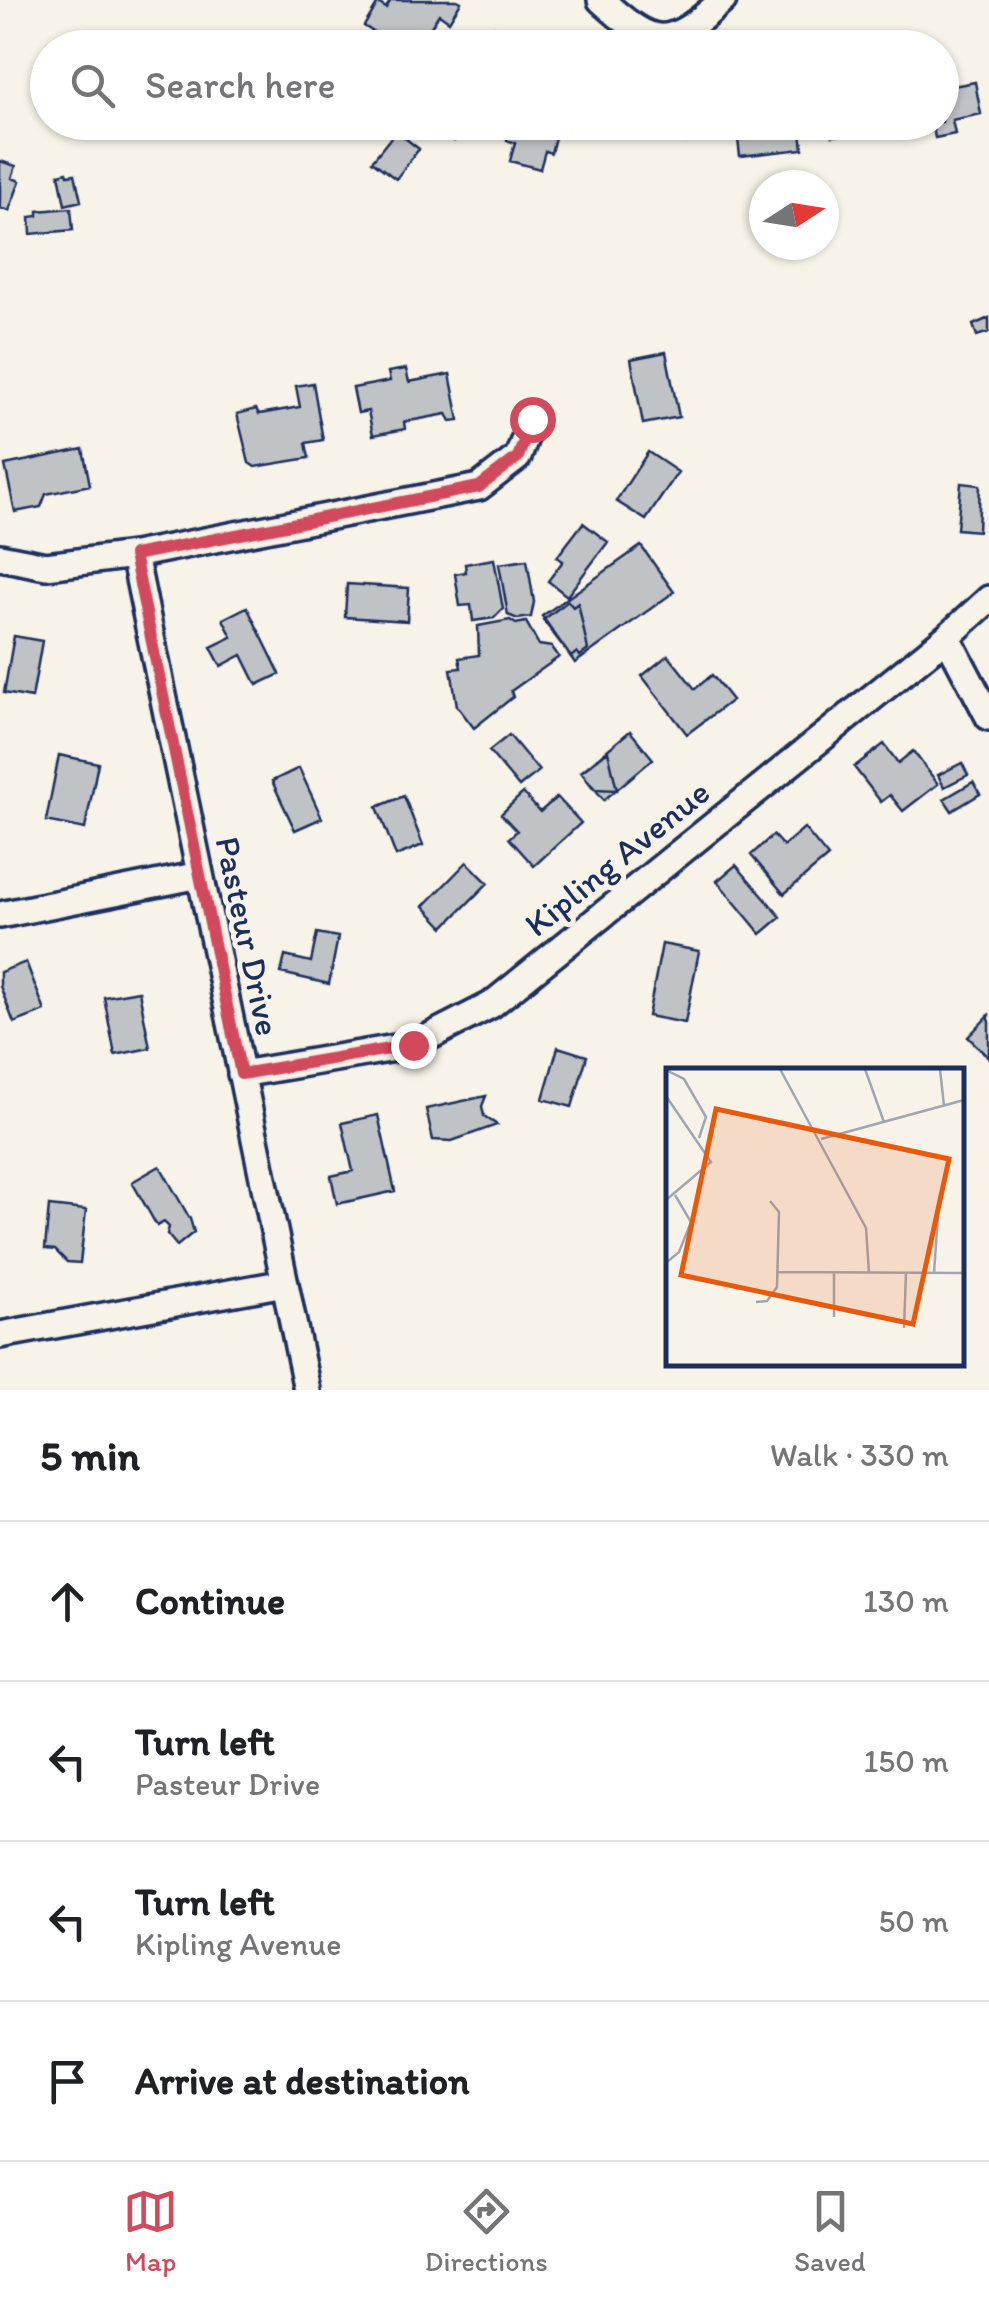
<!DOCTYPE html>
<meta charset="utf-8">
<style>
body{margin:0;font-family:Itim,sans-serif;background:#f6f6f6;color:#202124}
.compass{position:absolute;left:749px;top:170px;width:90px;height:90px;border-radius:50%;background:#fff;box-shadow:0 2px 8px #0004;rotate:78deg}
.stop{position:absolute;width:30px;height:30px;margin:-22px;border:8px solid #d1495b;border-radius:50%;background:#fff}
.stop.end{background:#d1495b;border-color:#fff;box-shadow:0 2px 10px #0008}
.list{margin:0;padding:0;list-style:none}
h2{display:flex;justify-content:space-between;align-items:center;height:130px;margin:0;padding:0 40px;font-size:42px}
h2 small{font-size:32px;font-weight:400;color:#757577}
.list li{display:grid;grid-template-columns:65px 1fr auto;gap:30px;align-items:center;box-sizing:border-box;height:160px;padding:0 40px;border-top:2px solid #e0e0e0}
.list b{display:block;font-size:38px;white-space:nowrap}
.list p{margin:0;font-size:32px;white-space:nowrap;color:#757577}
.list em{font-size:32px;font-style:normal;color:#757577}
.icon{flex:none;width:55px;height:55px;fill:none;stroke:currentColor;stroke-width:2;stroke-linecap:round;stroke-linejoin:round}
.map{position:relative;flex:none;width:989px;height:1390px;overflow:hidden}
.search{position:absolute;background:#fff;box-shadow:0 2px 8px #0004;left:30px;right:30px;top:30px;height:110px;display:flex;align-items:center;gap:25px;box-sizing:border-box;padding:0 35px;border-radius:55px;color:#757577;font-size:38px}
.sheet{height:770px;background:#fff}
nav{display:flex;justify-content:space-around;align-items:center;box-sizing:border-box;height:140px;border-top:2px solid #e0e0e0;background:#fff;font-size:28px;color:#757577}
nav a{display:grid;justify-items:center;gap:5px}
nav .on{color:#d1495b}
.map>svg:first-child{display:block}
.building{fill:#c0c3c5;stroke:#1b2f5e;stroke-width:2.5}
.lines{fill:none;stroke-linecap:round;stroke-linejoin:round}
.minor-casing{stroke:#1b2f5e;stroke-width:32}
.minor{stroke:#f7f3e8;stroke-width:25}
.route{stroke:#d1495b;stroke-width:12}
.labels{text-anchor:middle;stroke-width:10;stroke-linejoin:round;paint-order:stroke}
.street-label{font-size:35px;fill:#1b2f5e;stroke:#f7f3e8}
.inset-road{fill:none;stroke:#9fa5b1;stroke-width:2.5}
.view{fill:#e8590c;fill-opacity:0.15;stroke:#e8590c;stroke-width:5}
.inset-edge{fill:none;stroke:#1b2f5e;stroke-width:5}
</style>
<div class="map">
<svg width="989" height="1390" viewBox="0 0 989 1390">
<rect width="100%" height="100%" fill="#f7f3e8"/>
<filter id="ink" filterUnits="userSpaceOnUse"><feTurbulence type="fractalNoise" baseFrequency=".01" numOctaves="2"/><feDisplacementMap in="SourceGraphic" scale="20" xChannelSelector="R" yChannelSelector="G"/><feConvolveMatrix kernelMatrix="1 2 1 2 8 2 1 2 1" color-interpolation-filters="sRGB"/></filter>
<g filter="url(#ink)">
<!-- building -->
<path class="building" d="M391,0H457L461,2L449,21L439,14L418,48H370L378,35L364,26L378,3L386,8Z
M495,27L519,48H467L476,38L482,43Z
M567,33L583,48L554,47Z
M975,82L981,114L952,120L955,134L935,138L932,122H942V88Z
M425,122H470L454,141L438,127L434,131Z
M512,122H566L563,135L556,133L551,153L545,151L540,169L510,161L515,143L507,140Z
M681,122H714L717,134L686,142Z
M831,122H880L881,129L833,136Z
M396,131L419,149L396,179L372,161Z
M801,132L803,149L740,156L738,139Z
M0,161L16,166L12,178L20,181L9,211L0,208Z
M67,172L68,175L75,174L81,201L65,205L59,174Z
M71,208L73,230L31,234L30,217L38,216V211Z
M989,318V332L977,336L973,325Z
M666,352L679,417L643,424L631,359Z
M406,369L409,382L450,374L459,420L451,421L447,414L404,422L405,429L373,435L368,411L358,413L353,388L390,381L388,372Z
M313,383L323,440L306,443L309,458L255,467L249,463L237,414L256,409L259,414L300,407L296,386Z
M83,449L90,485L46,494L41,507L15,512L5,465Z
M648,452L678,472L646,520L616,501Z
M961,483L980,485L978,531L957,529Z
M583,523L608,542L567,596L548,581L563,561L557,557Z
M641,546L674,592L575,663L542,616Z
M494,559L503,609L494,618L473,621L471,605L460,606L455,574L466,572L465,564Z
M527,560L534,602L531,617L518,619L508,615L499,564Z
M347,584L409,588L407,621L345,617Z
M568,601L573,607L578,603L588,650L580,656L577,652L571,657L543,620Z
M247,607L280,674L257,685L242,655L221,666L211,647L232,637L223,619Z
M510,620L516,624L526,622L539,645L552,647L559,657L511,691L513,697L474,728L457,706L451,669L461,668L459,658L479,655L478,626Z
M14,636L42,641L32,698L4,693Z
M668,655L695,689L712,675L732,700L687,734L642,676Z
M630,731L653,759L604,800L581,772Z
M509,735L539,771L519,787L489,751Z
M884,744L898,763L913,751L938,784L903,811L890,795L881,802L854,767Z
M608,751L617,790L594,789L581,772Z
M59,755L98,763L85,829L46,821Z
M962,763L968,775L944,787L938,775Z
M299,768L322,818L295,830L272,781Z
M973,782L980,794L952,811L944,799Z
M523,793L540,812L557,797L581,823L534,866L509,838L517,831L501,814Z
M404,796L423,845L396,856L377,807Z
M804,828L828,857L784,894L751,855L773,835L783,846Z
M467,862L488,883L444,927L424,906Z
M736,865L781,917L761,934L717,881Z
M317,933L338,937L329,984L281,973L285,956L311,962Z
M662,944L699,951L685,1023L648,1016Z
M26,962L45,1011L14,1023L0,986V972Z
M139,991L150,1048L115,1055L104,997Z
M989,1015V1058L968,1037Z
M558,1047L587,1056L572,1107L543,1099Z
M486,1096L482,1106L484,1116L497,1125L452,1141L433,1140L426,1109Z
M378,1115L395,1191L337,1204L331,1176L353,1171L342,1123Z
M160,1166L190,1219L194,1232L177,1246L167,1234L169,1227L164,1222L157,1226L132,1182Z
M49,1206L86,1210L80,1263L67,1262L55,1250L45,1249Z"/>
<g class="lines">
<!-- minor casing -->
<g class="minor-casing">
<path id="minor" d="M601,0C656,50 668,49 723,0
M134,555L307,1390
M0,557L46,566L134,555L479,487L518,457L532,419
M947,637L989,717
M0,915L200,875
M241,1074L413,1045L491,1005L947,637L989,599
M0,1335L285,1283"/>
</g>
<!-- minor -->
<use href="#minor" class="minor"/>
</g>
</g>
<g class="lines" filter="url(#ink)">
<!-- route -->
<path class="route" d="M413,1045L241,1074L134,555L479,487L518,457L532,419"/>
</g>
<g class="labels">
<!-- street labels -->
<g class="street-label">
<text transform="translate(617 858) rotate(-39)" y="12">Kipling Avenue</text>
<text transform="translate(248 936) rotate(78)" y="12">Pasteur Drive</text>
</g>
</g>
<!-- overview -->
<g transform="translate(666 1068)">
<rect width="298" height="298" fill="#f7f3e8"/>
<path class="inset-road" d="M114,1L200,160L203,205M199,1L218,54M274,1L278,38M0,2L18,11L40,49L33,70M0,28L45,94L0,132M155,71L298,32M0,195L13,184L25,154L9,127M112,204L298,205M268,205L272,148M90,234L101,233L111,219L113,144L104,133M168,249V204M238,260L240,205"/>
<path class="view" d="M50,41L283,91L247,256L15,207Z"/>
<rect width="298" height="298" class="inset-edge"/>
</g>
</svg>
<svg class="compass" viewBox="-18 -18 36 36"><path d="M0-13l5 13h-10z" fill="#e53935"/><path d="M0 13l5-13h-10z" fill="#757577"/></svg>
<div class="stop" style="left:532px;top:419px"></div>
<div class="stop end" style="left:413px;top:1045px"></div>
<div class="search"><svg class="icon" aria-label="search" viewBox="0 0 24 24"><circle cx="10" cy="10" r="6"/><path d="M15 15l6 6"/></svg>Search here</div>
</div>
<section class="sheet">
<h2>5 min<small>Walk · 330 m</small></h2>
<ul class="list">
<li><svg class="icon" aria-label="ahead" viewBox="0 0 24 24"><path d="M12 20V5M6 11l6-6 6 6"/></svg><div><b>Continue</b></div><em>130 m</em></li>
<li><svg class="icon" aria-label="left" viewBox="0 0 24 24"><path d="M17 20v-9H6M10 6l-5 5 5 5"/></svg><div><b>Turn left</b><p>Pasteur Drive</p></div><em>150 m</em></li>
<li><svg class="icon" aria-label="left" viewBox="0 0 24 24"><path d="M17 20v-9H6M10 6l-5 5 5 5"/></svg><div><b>Turn left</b><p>Kipling Avenue</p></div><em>50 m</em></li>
<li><svg class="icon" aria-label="arrive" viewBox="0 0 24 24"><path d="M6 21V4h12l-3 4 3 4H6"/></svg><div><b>Arrive at destination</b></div></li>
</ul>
</section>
<nav>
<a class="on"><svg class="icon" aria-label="map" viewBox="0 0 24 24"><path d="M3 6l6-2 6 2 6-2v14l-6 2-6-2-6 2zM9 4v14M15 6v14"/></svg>Map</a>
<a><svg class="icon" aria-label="directions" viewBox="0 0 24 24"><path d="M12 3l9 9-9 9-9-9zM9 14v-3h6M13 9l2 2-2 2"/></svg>Directions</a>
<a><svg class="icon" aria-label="saved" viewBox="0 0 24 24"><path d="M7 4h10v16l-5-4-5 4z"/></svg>Saved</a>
</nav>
